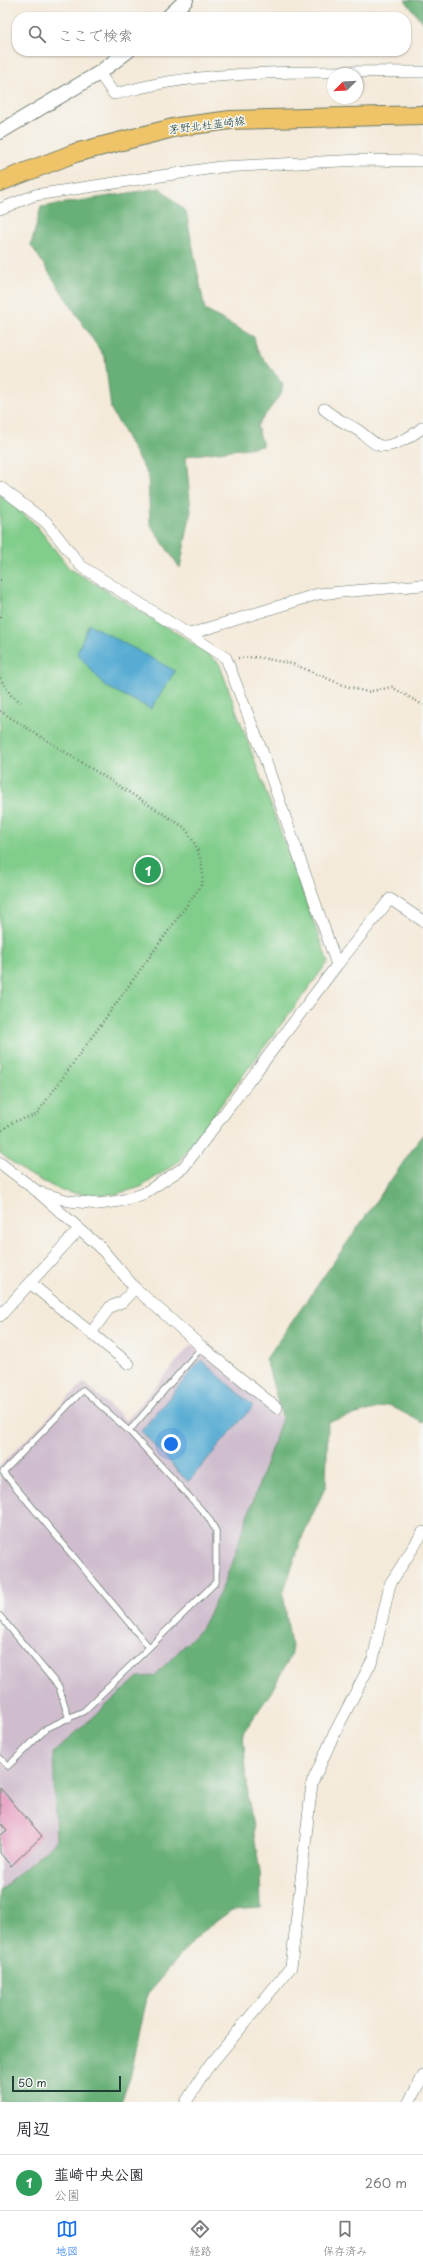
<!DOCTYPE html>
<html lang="ja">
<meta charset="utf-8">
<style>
body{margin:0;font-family:"Playpen Sans","Klee One",sans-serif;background:#f7f7f7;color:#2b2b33}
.compass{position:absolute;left:327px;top:68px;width:36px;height:36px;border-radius:50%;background:#fff;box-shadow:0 1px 3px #0004;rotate:246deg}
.scale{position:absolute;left:12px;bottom:10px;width:109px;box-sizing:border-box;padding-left:4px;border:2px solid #1f3d34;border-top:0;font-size:11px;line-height:14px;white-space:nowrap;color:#1f3d34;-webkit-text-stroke:3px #f6f6f2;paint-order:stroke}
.you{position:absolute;left:171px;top:1444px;width:14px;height:14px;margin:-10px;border:3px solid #fff;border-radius:50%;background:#1a73e8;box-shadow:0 0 0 6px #1a73e833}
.badge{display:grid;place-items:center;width:26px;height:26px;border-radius:50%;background:#1a73e8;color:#fff;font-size:13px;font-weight:700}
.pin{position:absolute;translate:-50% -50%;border:2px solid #fff;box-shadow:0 1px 4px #0006}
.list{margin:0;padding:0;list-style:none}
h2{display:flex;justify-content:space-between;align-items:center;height:52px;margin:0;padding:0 16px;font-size:17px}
h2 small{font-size:13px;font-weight:400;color:#7c7c81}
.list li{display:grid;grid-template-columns:26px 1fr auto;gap:12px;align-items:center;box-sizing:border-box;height:56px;padding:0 16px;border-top:1px solid #e1e1e2}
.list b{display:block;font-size:15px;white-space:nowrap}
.list p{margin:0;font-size:13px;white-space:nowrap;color:#7c7c81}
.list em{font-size:13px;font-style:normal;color:#7c7c81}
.icon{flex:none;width:22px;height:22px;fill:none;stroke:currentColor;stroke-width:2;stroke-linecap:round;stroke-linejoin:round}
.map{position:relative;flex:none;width:423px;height:2102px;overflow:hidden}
.search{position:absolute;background:#fff;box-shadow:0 1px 3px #0004;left:12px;right:12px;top:12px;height:44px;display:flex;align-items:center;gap:10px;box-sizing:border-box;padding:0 14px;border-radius:16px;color:#7c7c81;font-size:15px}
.sheet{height:108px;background:#fff}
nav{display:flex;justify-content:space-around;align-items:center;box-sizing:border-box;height:56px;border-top:1px solid #e1e1e2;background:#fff;font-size:11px;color:#7c7c81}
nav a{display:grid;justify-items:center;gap:2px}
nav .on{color:#1a73e8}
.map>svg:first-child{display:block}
.industrial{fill:#cfbdce}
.green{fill:#81cd8b;stroke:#508560}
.forest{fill:#68b077;stroke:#447656}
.water{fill:#56acd3;stroke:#3a7484}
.building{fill:#e597bf}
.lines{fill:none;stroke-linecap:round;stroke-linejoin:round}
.service-casing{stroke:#6a7a6e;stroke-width:7}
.minor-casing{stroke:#6a7a6e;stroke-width:12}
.tertiary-casing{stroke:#6a7a6e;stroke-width:16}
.primary-casing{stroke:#6a7a6e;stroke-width:20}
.path{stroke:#6a7a6e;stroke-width:2.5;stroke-dasharray:1 3;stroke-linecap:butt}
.service{stroke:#fff;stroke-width:5.5}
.minor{stroke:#fff;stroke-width:11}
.tertiary{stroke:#fff;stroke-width:14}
.primary{stroke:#efc469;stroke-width:18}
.labels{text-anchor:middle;stroke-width:3;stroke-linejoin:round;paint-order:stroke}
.street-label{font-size:11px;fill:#1f3d34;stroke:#f6f6f2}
</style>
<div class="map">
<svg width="423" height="2102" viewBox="0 0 423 2102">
<rect width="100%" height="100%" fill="#f6f6f2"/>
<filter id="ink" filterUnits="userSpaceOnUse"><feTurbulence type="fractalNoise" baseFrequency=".025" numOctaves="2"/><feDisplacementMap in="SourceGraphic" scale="8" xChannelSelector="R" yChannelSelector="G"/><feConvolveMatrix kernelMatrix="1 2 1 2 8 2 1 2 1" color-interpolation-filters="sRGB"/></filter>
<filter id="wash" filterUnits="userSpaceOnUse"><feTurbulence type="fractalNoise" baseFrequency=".012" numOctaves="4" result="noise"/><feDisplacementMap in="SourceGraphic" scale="16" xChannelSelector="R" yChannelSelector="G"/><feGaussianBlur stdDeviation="0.9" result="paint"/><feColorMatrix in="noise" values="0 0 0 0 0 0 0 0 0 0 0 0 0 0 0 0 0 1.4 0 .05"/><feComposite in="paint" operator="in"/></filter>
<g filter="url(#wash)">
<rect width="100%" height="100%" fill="#f4eada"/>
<!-- industrial -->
<path class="industrial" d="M191,1345L282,1418L224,1584L201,1629L154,1676L138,1677L53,1753L56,1841L0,1890V1466L84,1382L126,1421Z"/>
<!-- green -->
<path class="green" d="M0,494L36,525L69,568L185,638L219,663L328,962L178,1162L141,1187L116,1194L89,1195L62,1191L26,1173L0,1153Z"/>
<!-- forest -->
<path class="forest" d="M405,0H423V23Z
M160,188L186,212L205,310L254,337L257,350L283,384L281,394L257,426L263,446L186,456L191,511L180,568L150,524L148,476L111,409L105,358L31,245L41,207Z
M423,1134V1423L389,1405L328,1422L326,1486L303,1535L283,1593L292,1653L270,1694L243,1733L248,1795L260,1872L261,1908L232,1910L200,1933L148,1993L130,2078L121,2102H0V1890L56,1841L53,1753L138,1677L154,1676L201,1629L224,1584L282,1418L266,1359Z"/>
<!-- water -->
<path class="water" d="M89,624L175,671L151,709L105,686L77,653Z
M201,1360L253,1406L188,1482L141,1431Z"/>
<g id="blocks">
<!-- building -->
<path class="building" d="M0,1788L42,1836L11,1866L0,1853V1836L7,1830L0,1822Z"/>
</g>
</g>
<g filter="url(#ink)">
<use href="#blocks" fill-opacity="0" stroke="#6a7a6e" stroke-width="1"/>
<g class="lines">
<!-- service casing -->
<g class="service-casing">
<path id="service" d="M129,1431L202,1347
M0,1616L59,1687L69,1719
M0,1758L8,1766L47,1728L84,1711L216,1582V1531L208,1517L129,1431L83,1390L3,1472L149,1647"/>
</g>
<!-- minor casing -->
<g class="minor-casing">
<path id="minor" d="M99,73L114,94C132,90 150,85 168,82C249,69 340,72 423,72
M0,209L35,195L220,167L361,160L423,161
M324,409C334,418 344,422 356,429C363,433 370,441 378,445C390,450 414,435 423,427
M0,487L46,522L81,566L226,658L262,751L337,965L183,1168L143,1194L120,1201L99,1204L69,1201L38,1192L0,1163
M190,634L318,594L423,585
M337,965L390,899L423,921
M40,1194L100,1247L135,1288L202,1347L277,1408
M30,1283L129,1364
M0,1316L79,1229
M91,1333L110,1307L122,1302L135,1288
M186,2102L206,2070L291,1967L312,1783L334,1734L373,1659L390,1584L423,1532
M409,2102L423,2076"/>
</g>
<!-- tertiary casing -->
<g class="tertiary-casing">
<path id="tertiary" d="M168,17L186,0
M0,132L99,73L128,51"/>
</g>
<!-- primary casing -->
<g class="primary-casing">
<path id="primary" d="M0,182L75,153L177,127L231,120L423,115"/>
</g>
<!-- path -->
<path class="path" d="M0,580H1
M0,617V621
M238,658L257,657L293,664L343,685L367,692L392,687L423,705
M0,678L11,695L21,702
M0,711L184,827C197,844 205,863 202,884L36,1115L13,1122L0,1132"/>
<!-- service -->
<use href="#service" class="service"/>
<!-- minor -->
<use href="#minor" class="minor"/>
<!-- tertiary -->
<use href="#tertiary" class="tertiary"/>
<!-- primary -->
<use href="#primary" class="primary"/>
</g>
</g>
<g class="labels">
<!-- street labels -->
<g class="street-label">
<text transform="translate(207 125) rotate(-7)" y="4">茅野北杜韮崎線</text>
</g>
</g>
</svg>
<svg class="compass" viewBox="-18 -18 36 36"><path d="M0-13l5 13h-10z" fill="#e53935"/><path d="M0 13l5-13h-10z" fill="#7c7c81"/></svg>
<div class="scale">50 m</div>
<div class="you"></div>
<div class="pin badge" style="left:148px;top:870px;background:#2e9e5b">1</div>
<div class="search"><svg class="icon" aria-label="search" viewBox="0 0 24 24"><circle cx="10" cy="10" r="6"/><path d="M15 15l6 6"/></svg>ここで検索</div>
</div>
<section class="sheet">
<h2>周辺<small></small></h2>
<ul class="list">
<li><span class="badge" style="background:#2e9e5b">1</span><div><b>韮崎中央公園</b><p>公園</p></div><em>260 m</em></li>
</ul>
</section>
<nav>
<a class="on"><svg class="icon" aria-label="map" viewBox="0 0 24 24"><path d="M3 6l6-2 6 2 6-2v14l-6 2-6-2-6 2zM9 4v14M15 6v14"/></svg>地図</a>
<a><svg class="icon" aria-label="directions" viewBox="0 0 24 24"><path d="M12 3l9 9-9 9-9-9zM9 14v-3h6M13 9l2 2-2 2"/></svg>経路</a>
<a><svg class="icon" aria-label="saved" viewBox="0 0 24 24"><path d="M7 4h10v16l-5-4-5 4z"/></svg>保存済み</a>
</nav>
